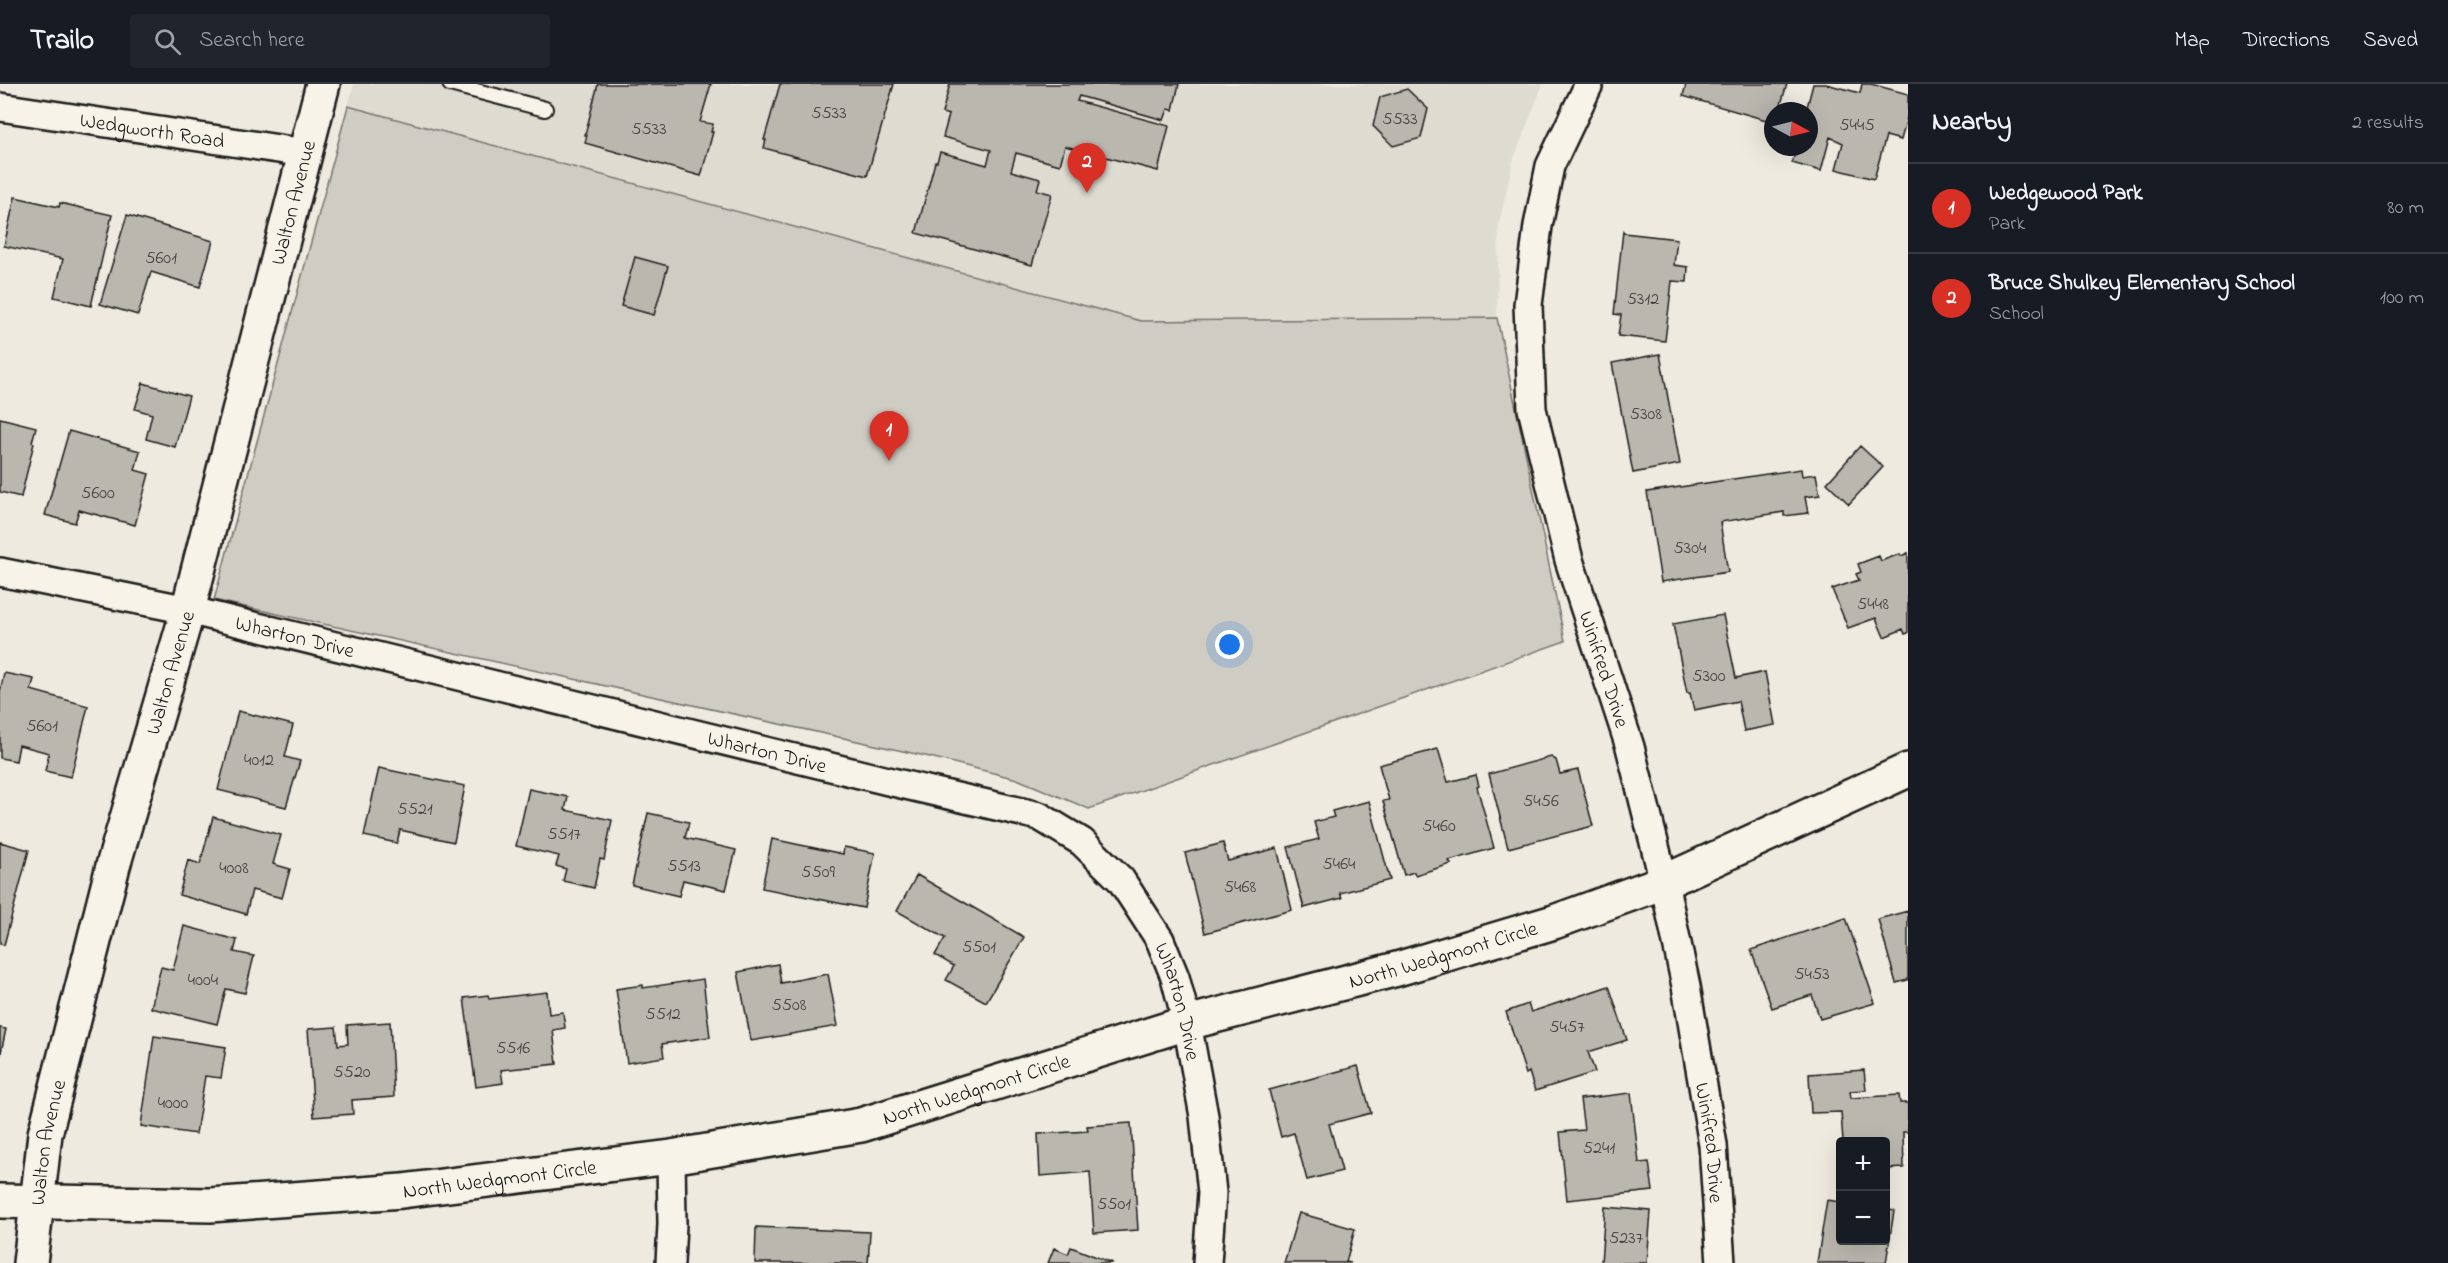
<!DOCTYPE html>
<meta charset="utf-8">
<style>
body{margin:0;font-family:"Indie Flower",sans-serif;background:#20242c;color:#f1f3f6}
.controls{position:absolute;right:18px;bottom:18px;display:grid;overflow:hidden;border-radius:6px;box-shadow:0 6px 24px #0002}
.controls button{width:54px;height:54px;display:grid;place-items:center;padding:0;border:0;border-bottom:2px solid #363941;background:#171b24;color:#f1f3f6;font:30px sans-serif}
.compass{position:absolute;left:1764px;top:18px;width:54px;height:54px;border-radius:50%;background:#171b24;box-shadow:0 6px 24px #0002;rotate:97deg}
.you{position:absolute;left:1230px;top:561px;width:21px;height:21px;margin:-15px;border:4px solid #fff;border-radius:50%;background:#1a73e8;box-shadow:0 0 0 9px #1a73e833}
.badge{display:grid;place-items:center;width:39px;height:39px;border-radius:50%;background:#d93025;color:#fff;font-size:20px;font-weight:700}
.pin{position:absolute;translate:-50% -50px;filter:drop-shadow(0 2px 3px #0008)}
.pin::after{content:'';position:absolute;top:32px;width:21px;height:18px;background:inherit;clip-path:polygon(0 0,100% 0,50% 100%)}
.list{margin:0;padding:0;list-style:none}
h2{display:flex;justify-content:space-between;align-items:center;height:78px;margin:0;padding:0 24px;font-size:26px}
h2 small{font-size:20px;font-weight:400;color:#9ea1a6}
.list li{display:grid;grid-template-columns:39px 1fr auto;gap:18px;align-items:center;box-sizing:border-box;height:90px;padding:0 24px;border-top:2px solid #363941}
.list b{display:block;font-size:22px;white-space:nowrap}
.list p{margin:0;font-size:20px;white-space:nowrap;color:#9ea1a6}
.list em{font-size:20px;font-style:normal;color:#9ea1a6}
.icon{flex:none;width:33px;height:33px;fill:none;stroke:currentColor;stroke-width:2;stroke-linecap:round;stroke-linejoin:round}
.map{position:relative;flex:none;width:1908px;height:1179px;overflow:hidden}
header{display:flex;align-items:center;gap:36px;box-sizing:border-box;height:84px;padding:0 30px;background:#171b24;border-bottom:2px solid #363941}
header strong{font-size:28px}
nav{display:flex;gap:33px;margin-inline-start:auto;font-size:21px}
.search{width:420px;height:54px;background:#20242c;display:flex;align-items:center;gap:15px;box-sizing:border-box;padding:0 21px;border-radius:6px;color:#9ea1a6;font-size:22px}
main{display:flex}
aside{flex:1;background:#171b24}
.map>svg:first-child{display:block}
.built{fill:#dedbd1}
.green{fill:#cfccc3;stroke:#767470;stroke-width:1.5}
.building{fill:#bab7af;stroke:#1c1c1c;stroke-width:1.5}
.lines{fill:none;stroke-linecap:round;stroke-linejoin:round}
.service-casing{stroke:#1c1c1c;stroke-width:18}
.minor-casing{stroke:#1c1c1c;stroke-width:32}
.tertiary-casing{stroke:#1c1c1c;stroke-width:38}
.service{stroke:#f7f3e8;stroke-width:14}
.minor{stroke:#f7f3e8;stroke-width:27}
.tertiary{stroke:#f7f3e8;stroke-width:33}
.labels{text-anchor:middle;stroke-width:6;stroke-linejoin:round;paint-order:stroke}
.number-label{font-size:18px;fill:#444341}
.street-label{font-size:21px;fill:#1c1c1c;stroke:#f7f3e8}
</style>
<header>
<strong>Trailo</strong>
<div class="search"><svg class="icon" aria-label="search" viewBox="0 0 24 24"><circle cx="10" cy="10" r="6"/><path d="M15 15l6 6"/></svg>Search here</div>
<nav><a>Map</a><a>Directions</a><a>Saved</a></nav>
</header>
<main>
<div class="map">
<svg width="1908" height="1179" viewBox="0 0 1908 1179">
<rect width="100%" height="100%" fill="#eeeae0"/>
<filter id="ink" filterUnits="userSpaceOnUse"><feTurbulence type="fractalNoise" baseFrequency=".0167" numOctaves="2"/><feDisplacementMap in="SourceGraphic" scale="12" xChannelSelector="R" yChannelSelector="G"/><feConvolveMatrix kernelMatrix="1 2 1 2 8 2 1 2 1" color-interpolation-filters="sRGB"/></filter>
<g filter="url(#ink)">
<!-- built -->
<path class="built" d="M354,0H1543L1513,77L1499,140L1497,234L1141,237L348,22Z"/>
<!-- green -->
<path class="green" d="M348,22L1141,237L1497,234L1565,557L1089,725L1017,695L930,673L214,516Z"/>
<!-- building -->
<path class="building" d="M598,0H711L700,38L713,40L711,48H713L701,92L585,59L587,51H585Z
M780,0H894L867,92L764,64L766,56H764Z
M950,0H1179L1173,26L1168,25L1164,36L1079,12L1077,17L1169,42L1158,87L1065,62L1060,81L1016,69L1011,87L1040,95L1037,106L1052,110L1032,181L916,149L935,78H937L940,68L987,81L991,66L943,53L949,31L942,29Z
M1686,0H1787L1779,27H1773V38L1683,12Z
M1813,0H1826L1860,9L1862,0H1871L1908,10V29L1901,56L1886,52L1874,95L1836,85L1843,59L1830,53L1821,87L1792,79L1797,63H1809V27H1806Z
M1407,5L1428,25L1421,54L1393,62L1373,42L1380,13Z
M15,113L59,123L60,119L112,131L91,222L54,213L63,175L4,162Z
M127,131L213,157L200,203L151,188L138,231L100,220Z
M1623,147L1624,149L1677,155L1674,181L1688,183L1687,198L1672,197L1665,257L1618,252L1621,231L1614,230Z
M635,173L668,182L654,231L621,222Z
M1660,270L1680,380L1633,389L1612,279Z
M143,299L189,312L175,363L146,355L152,330L135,325Z
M0,334L36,343L32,358L34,359L21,413L0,408Z
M69,347L140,367L135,386L149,390L135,441L79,426L75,439L45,431Z
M1860,362L1883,383L1849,420L1827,399Z
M1801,385L1802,392L1816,390L1820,411L1805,413L1808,429L1784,432V428L1720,438L1728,488L1661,498L1647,408Z
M1908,469V549L1905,550L1903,545L1884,553L1876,534L1848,544L1832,505L1859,496L1856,490L1861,488L1858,480L1879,472L1881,477L1900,470L1901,472Z
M1723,531L1736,594L1765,588L1775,641L1744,647L1738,617L1694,626L1690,609H1687L1673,540Z
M4,589L34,595L31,606L88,622L71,693L45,687L49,669L19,661L16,677L0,674V608Z
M238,627L293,641L285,673L300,677L286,723L218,706Z
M1438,665L1448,698L1476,691L1479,702L1477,703L1494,764L1449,777L1451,780L1415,791L1414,788L1404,791L1383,717L1389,716L1379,681Z
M1551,673L1556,676L1560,690L1578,686L1593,742L1508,764L1489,690Z
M379,684L465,702L454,758L400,746L397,759L364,752Z
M529,705L568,713L565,726L612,736L604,776L600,775L594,804L563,797L566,785L556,782L559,772L516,762Z
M1369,717L1390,796L1340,809L1342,814L1304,824L1288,763L1319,755L1314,738L1334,733L1332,727Z
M648,729L689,738L685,754L736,766L726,806L683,796L679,812L632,801Z
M213,733L281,751L273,780L290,785L282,814L252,806L246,830L179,811L188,776L200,780Z
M772,755L843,770L844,763L875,769L864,824L762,804Z
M0,758L29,766L4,861L0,860Z
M1223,759L1228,777L1277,764L1292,826L1205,849L1185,769Z
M917,791L1024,853L986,918L946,896L954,882L935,871L945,854L897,827Z
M1908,827V896L1896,899L1878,835Z
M1846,834L1875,919L1820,935L1812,911L1772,924L1751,866Z
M184,842L237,856L234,868L254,872L245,909L226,905L217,940L151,924L161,883L173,886Z
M778,880L781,899L828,890L838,942L751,957L738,888Z
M703,895L710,953L662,960L664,973L627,979L616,905L643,901V904Z
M1609,902L1627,956L1588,968L1595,988L1535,1007L1529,988L1526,990L1506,928L1528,920L1531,928Z
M547,908L549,930L563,928L565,944L553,946L557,980L501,986L503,999L476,1003L464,914L488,911L489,915Z
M390,938L394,1013L352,1016L353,1030L314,1033L308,945L336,943L338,961L348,960L347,941Z
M0,944L6,945L0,973Z
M154,952L226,963L221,994L205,992L196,1050L141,1042Z
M1358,982L1371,1029L1329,1040L1342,1087L1307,1096L1294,1049L1281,1053L1269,1006Z
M1864,986L1866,1006L1850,1007L1851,1014L1899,1011L1900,1019H1908V1048H1903L1904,1084L1886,1085V1058H1843L1841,1028L1811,1029L1809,990Z
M1631,1009L1639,1079L1649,1078L1653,1107L1567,1116L1560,1048L1584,1046L1580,1015Z
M1131,1039L1138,1146L1094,1149L1090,1088L1040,1092L1038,1050L1088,1047L1087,1042Z
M1827,1116L1840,1118V1156H1886V1125L1894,1127L1886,1179H1817Z
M1605,1123L1651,1127L1647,1179H1601Z
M1299,1129L1355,1145L1346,1178L1351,1179H1284Z
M756,1143L870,1148L868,1179H755Z
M1071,1163L1112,1179H1048L1054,1164L1068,1170Z"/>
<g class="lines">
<!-- service casing -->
<g class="service-casing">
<path id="service" d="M450,0L545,25"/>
</g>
<!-- minor casing -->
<g class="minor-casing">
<g id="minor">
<path id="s1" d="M1589,0L1550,82L1538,142L1528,221L1532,325L1569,476L1630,663L1664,798L1686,902L1713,1061L1721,1179"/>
<path id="s2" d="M0,23L305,69"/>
<path id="s3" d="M0,488L188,526L888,697L1039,732L1082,758L1121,796L1160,856L1175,893L1187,939L1204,1032L1212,1109L1207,1179"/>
<path d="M670,1179L672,1140L671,1073"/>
</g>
</g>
<!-- tertiary casing -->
<g class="tertiary-casing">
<g id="tertiary">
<path id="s4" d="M0,1117L210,1121L402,1107L671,1073L861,1041L1187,939L1397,885L1554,838L1664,798L1908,686"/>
<path id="s5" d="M30,1179L45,1050L113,782L188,526L323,0"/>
</g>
</g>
<!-- service -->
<use href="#service" class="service"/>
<!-- minor -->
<use href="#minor" class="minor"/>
<!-- tertiary -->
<use href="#tertiary" class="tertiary"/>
</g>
</g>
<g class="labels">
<!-- number labels -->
<g class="number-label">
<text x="829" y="34">5533</text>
<text x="1400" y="40">5533</text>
<text x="1857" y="46">5445</text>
<text x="649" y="50">5533</text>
<text x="161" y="179">5601</text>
<text x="1643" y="220">5312</text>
<text x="1646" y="335">5308</text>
<text x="98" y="414">5600</text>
<text x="1690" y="469">5304</text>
<text x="1873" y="525">5448</text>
<text x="1709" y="597">5300</text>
<text x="42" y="647">5601</text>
<text x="259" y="681">4012</text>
<text x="1541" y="722">5456</text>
<text x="415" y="730">5521</text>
<text x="1439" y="747">5460</text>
<text x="564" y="755">5517</text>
<text x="1339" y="785">5464</text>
<text x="684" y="787">5513</text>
<text x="234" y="789">4008</text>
<text x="818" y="793">5509</text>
<text x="1240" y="808">5468</text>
<text x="979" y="868">5501</text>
<text x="1812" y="895">5453</text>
<text x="203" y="901">4004</text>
<text x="789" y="926">5508</text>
<text x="663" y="935">5512</text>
<text x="1567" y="948">5457</text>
<text x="513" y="969">5516</text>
<text x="352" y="993">5520</text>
<text x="173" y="1024">4000</text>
<text x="1599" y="1069">5241</text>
<text x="1114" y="1125">5501</text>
<text x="1626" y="1159">5237</text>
</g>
<!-- street labels -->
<g class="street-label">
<text dy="7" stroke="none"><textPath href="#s2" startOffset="154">Wedgworth Road</textPath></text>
<text dy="7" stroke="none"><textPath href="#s5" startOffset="1094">Walton Avenue</textPath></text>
<text dy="7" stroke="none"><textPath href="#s3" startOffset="302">Wharton Drive</textPath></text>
<text dy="7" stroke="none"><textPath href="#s1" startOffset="606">Winifred Drive</textPath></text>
<text dy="7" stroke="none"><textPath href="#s5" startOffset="608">Walton Avenue</textPath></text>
<text dy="7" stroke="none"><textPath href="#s3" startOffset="788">Wharton Drive</textPath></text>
<text dy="7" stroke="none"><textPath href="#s4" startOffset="1473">North Wedgmont Circle</textPath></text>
<text dy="7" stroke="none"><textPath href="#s3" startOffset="1308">Wharton Drive</textPath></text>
<text dy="7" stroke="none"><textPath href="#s4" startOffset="987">North Wedgmont Circle</textPath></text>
<text dy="7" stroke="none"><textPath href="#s5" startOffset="122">Walton Avenue</textPath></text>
<text dy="7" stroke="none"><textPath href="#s1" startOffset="1092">Winifred Drive</textPath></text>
<text dy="7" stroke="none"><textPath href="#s4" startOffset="501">North Wedgmont Circle</textPath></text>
</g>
</g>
</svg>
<div class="controls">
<button>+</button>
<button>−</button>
</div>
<svg class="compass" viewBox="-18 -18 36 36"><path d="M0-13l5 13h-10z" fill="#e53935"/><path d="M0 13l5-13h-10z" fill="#9ea1a6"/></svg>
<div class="you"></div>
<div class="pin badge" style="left:889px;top:377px">1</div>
<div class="pin badge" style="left:1087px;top:109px">2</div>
</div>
<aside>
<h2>Nearby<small>2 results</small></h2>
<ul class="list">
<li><span class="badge">1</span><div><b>Wedgewood Park</b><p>Park</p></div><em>80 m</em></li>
<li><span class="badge">2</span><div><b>Bruce Shulkey Elementary School</b><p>School</p></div><em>100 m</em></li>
</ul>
</aside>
</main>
